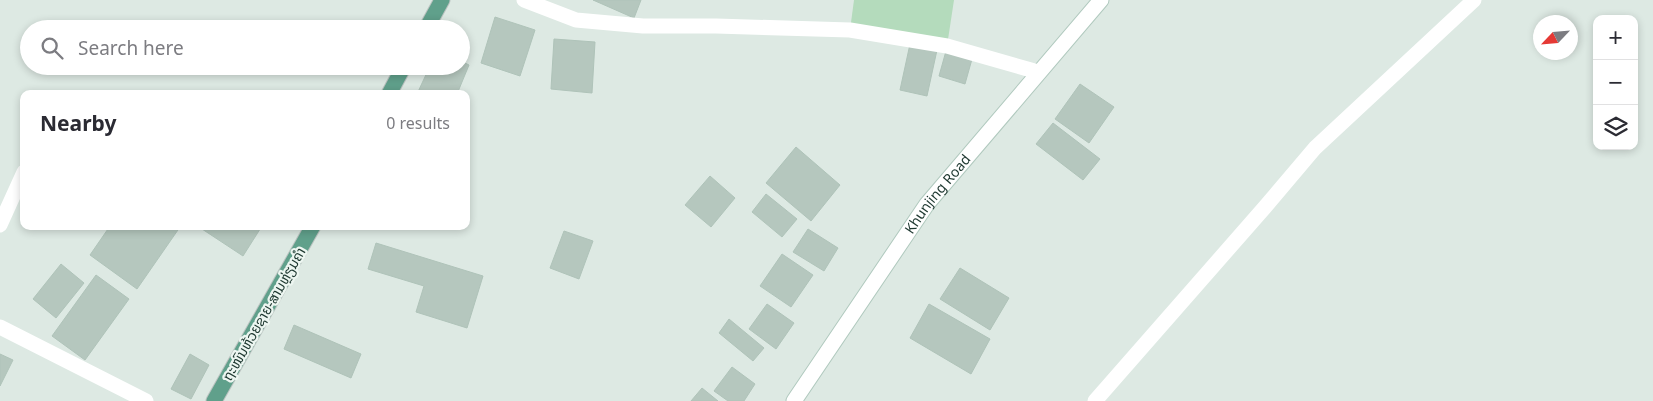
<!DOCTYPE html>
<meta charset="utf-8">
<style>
body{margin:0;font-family:"Noto Sans","Noto Sans Lao",sans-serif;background:#f7f7f7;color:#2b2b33}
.controls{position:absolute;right:15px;top:15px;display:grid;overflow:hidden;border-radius:10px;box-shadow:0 2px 8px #0003}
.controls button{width:45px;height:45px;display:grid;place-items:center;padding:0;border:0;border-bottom:1px solid #e1e1e2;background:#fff;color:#2b2b33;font:25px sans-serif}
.compass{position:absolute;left:1533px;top:15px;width:45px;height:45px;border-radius:50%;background:#fff;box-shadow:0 2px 8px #0003;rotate:244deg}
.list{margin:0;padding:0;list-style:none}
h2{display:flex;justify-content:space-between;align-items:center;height:65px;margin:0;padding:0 20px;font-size:21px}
h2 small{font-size:16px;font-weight:400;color:#7c7c81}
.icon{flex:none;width:28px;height:28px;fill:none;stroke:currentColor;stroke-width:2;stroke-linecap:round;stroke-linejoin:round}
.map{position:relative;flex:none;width:1653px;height:401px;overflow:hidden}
.search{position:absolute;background:#fff;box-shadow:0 2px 8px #0003;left:20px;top:20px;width:450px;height:55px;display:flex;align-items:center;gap:12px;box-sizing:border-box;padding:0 18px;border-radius:28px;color:#7c7c81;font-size:19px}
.panel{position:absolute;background:#fff;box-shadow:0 2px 8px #0003;left:20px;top:90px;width:450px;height:140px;border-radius:10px}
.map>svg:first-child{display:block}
.green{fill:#b4dbbc}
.building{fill:#b5c7be;stroke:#afc3b9}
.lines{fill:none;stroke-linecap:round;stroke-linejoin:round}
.secondary-casing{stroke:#b0c9be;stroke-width:17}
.primary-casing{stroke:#bcc3c1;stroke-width:17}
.minor{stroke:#fff;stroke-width:15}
.secondary{stroke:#fff;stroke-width:15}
.primary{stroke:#60a08b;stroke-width:15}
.labels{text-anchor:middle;stroke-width:4.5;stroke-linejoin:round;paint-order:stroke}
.street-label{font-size:14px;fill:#1e3830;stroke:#edf6f1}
</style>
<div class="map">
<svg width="1653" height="401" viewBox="0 0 1653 401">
<rect width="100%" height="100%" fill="#dde9e3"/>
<!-- green -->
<path class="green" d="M854,0H954L947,46L850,30Z"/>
<!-- building -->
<path class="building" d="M593,0H641L634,18Z
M495,17L535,30L520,76L481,63Z
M554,39L595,42L592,93L551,89Z
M910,44L937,50L927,96L900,90Z
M946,51L972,59L965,84L939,76Z
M461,61L469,65L457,94H417L430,66H461Z
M1080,84L1114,107L1089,143L1055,119Z
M1053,123L1100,159L1083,180L1036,144Z
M796,147L840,185L811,221L766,183Z
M710,176L735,198L711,227L685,205Z
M766,194L797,219L782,237L752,212Z
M110,226H179L180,227L137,289L90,255Z
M204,226H262L243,256L202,229Z
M808,229L838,248L824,271L793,252Z
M564,231L593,241L579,279L550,268Z
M376,243L483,276L467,328L416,312L424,286L368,269Z
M782,254L813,275L791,307L760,286Z
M61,264L84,283L56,318L33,299Z
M960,268L1009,298L990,330L940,299Z
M96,275L129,299L85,360L52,336Z
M767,304L794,323L776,349L749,329Z
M929,304L990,339L971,374L910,338Z
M729,319L764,348L753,361L719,333Z
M294,325L361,354L351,378L284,349Z
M0,354L13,360L0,386Z
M190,354L209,365L191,399L171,389Z
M732,367L755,384L744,401H728L714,391Z
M702,388L718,401H691Z"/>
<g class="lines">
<!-- secondary casing -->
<g class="secondary-casing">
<g id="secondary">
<path id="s1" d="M794,401L927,204L1101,0"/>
</g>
</g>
<!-- primary casing -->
<g class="primary-casing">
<path id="primary" d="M426,29L442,0
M389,94L404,66
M214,401L313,226"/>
</g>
<!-- minor -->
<path class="minor" d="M524,0L576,20L643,26H716L850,30L947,46L1038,72
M0,225L24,172
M0,327L146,401
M1095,401L1265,207L1315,148L1474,0"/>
<!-- secondary -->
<use href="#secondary" class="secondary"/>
<!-- primary -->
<use href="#primary" class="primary"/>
</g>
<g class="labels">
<!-- street labels -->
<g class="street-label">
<text dy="5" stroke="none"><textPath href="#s1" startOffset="252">Khunjing Road</textPath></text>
<text transform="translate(264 314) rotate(-60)" y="5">ຖະໜົນຫ້ວຍຊາຍ-ສາມຫຼ່ຽມຄຳ</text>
</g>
</g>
</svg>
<div class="controls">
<button>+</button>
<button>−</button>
<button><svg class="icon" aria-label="layers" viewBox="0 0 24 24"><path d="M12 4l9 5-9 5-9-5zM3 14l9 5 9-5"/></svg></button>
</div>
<svg class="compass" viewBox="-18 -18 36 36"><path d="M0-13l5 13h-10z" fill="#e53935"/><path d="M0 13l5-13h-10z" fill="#7c7c81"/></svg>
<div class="search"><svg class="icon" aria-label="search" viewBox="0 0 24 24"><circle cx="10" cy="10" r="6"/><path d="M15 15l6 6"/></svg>Search here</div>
<section class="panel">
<h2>Nearby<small>0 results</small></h2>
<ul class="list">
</ul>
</section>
</div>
